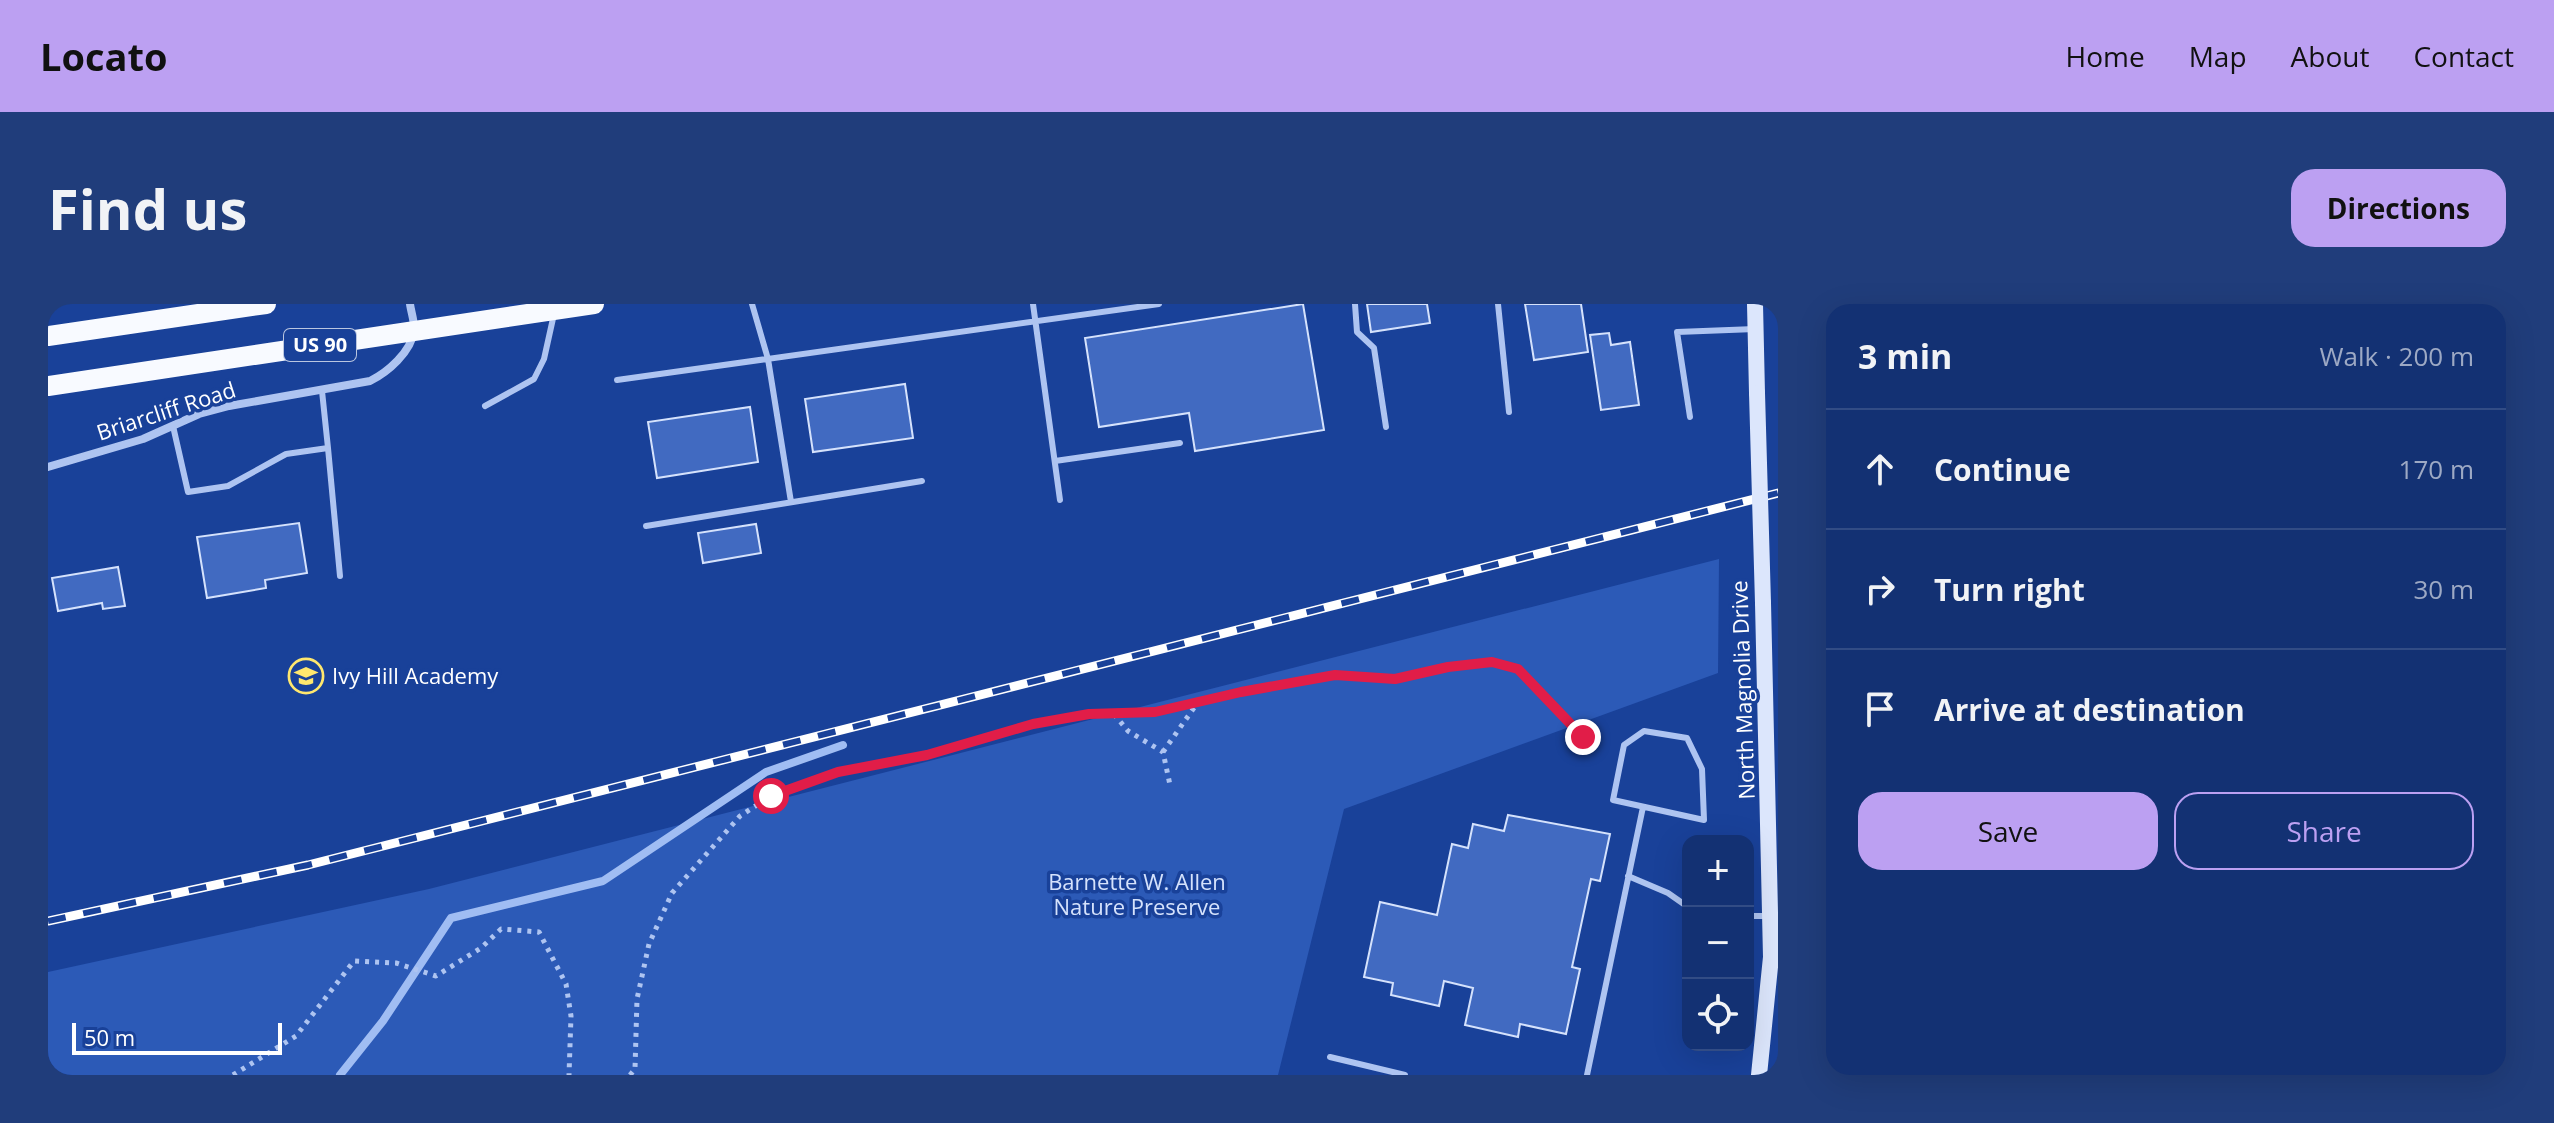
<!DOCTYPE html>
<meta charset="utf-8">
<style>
body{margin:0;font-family:"Open Sans",sans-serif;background:#203d7b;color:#f1f3f6}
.controls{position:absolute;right:24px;bottom:24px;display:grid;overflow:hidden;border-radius:16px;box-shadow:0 8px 32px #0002}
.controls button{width:72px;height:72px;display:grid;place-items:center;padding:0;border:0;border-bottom:2px solid #324c85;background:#133173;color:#f1f3f6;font:40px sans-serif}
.scale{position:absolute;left:24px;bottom:20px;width:210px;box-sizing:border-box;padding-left:8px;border:4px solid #fff;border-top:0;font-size:22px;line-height:28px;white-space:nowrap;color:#fff;-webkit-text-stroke:6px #194199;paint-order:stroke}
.stop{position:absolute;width:24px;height:24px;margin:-18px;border:6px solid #e11d48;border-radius:50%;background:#fff}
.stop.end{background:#e11d48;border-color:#fff;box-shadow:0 2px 8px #0008}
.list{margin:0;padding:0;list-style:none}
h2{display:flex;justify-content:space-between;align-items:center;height:104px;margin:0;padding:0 32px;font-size:34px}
h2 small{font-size:26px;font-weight:400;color:#9da9c4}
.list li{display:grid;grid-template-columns:52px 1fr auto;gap:24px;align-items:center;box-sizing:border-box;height:120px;padding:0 32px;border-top:2px solid #324c85}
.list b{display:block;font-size:30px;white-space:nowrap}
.list em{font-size:26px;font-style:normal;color:#9da9c4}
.actions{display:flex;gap:16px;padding:24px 32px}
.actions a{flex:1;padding:18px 0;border:2px solid #bca0f2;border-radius:24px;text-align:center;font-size:28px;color:#bca0f2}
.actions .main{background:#bca0f2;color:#111}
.icon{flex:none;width:44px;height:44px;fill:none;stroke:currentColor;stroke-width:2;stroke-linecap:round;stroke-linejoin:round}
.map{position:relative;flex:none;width:1730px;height:771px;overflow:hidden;border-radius:24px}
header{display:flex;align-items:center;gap:48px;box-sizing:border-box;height:112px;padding:0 40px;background:#bca0f2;color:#111}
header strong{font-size:38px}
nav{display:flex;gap:44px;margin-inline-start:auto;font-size:28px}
.intro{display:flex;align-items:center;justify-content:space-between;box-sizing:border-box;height:192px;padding:0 48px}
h1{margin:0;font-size:56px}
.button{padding:20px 36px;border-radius:24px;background:#bca0f2;color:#111;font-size:28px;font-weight:700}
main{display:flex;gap:48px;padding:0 48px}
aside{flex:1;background:#133173;border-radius:24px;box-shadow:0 8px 32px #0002}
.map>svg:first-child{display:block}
.green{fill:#2c5ab7}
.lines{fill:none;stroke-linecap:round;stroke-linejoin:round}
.stream{stroke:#a0bdf3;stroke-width:8}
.building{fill:#416ac1;stroke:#d5e2fc;stroke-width:2}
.path{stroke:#aec4f1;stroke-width:5;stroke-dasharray:4 6;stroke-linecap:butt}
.service{stroke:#aec4f1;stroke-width:6}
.minor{stroke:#aec4f1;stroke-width:8}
.secondary{stroke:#dce6fc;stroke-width:16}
.primary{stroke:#f8faff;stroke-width:20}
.rail-casing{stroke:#fff;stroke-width:9}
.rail{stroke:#194199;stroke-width:6;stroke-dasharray:18;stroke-linecap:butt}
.secondary-bridge{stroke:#dce6fc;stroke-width:16}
.route{stroke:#e11d48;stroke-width:10}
.labels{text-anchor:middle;stroke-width:7;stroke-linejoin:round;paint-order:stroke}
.shield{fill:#194199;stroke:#bac6e0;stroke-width:2}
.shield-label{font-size:20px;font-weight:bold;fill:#fff}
.street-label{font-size:22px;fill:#fff;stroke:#194199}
.poi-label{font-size:22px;fill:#fff;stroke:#194199;text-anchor:start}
.park-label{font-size:22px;fill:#d5e2fc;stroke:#194199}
</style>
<header>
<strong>Locato</strong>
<nav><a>Home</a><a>Map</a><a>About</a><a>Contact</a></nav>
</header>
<div class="intro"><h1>Find us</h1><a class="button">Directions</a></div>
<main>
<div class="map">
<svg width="1730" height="771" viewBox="0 0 1730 771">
<rect width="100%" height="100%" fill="#194199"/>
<!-- green -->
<path class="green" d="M1671,255L1670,369L1296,505L1230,771H0V668L381,585Z"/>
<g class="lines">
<!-- stream -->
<path class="stream" d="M292,771L335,717L403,614L555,577L718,468L795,441"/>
</g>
<!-- building -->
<path class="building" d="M1255,0L1276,126L1147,147L1141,109L1051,123L1037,34Z
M1319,0H1379L1382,19L1323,28Z
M1477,0H1533L1540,48L1486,56Z
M1561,29L1563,41L1582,38L1591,101L1553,106L1542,31Z
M857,80L865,134L765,148L757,95Z
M702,103L710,158L609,174L600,118Z
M251,219L259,269L217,276L218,284L159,294L149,233Z
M708,220L713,249L655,259L650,229Z
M70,263L77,302L55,305L54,299L10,307L4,274Z
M1460,511L1562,530L1552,577L1543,575L1524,663L1532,665L1518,730L1472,720L1470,733L1417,721L1425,684L1396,677L1391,702L1343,691L1345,679L1316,673L1332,598L1389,611L1404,540L1420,544L1425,520L1456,527Z"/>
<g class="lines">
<!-- path -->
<path class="path" d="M1066,410L1080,427L1115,448L1122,481
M1115,448L1150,398
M185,771L248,732L306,657L348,659L388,672L433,644L453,625L491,628L518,680L523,712L521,771
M582,771L587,765L589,695L601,640L624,589L692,512L723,492L790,468L879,451L985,420L1041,410L1107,408L1193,388L1287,371L1347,375L1400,363L1444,358L1470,365L1535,433"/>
<!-- service -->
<path class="service" d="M704,0L720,55L743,198
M985,0L1012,196
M1307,0L1309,28L1326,44L1338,123
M1450,0L1461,108
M569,76L1111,0
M437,102L486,75L496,55L506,10
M1642,113L1629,28L1707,25
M125,122L140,188L180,182L238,150L280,144L274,87
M280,144L292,272
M1007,157L1132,139
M598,222L874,177
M1596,427L1639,434L1654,465L1656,516L1565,496L1576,441Z
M1580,572L1620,589L1640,603
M1700,612H1720
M1282,753L1357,771
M1539,771L1595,503"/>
<!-- minor -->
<path class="minor" d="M0,163L95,135L151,110L181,102L322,77C340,68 363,48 366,27C367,19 363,8 362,0"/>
<!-- secondary -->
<path class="secondary" d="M1707,0L1709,89
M1711,771L1723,653L1715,299"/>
<!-- primary -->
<path class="primary" d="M0,32L218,0
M0,82L546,0"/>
<!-- rail casing -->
<g class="rail-casing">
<path id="rail" d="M0,617L260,561L1730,189"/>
</g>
<!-- rail -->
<use href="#rail" class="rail"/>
<!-- secondary-bridge -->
<path class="secondary-bridge" d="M1709,89L1715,299"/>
</g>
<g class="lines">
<!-- route -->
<path class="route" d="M723,492L790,468L879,451L985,420L1041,410L1107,408L1193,388L1287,371L1347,375L1400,363L1444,358L1470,365L1535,433"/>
</g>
<!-- icons -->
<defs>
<g id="school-ring" transform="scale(1.8)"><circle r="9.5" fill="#194199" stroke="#ffe76e" stroke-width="1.5"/><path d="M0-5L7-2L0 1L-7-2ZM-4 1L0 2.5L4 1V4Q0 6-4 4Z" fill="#ffe76e"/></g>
</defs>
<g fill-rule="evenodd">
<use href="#school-ring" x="258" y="372"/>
</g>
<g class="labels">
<!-- shield labels -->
<rect class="shield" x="236" y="25" width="72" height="32" rx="6"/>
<g class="shield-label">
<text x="272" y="48">US 90</text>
</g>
<!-- street labels -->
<g class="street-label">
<text transform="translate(118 107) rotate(-18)" y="8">Briarcliff Road</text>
<text transform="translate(1695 386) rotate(-92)" y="8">North Magnolia Drive</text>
</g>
<!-- poi labels -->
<g class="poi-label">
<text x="284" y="380">Ivy Hill Academy</text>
</g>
<!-- park labels -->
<g class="park-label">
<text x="1089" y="586">Barnette W. Allen<tspan x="1089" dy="25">Nature Preserve</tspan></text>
</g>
</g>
</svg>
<div class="controls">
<button>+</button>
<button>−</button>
<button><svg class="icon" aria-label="locate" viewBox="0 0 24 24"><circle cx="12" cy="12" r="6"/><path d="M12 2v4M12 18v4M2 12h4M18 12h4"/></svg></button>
</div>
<div class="scale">50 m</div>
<div class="stop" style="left:723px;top:492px"></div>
<div class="stop end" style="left:1535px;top:433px"></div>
</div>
<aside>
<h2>3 min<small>Walk · 200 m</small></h2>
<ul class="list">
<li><svg class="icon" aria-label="ahead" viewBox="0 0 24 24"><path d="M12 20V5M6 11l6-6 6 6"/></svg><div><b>Continue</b></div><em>170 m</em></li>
<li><svg class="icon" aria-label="right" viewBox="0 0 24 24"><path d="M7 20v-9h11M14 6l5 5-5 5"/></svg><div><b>Turn right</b></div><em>30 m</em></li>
<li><svg class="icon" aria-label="arrive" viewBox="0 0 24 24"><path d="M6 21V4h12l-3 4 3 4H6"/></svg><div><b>Arrive at destination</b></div></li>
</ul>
<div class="actions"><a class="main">Save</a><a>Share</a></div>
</aside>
</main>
